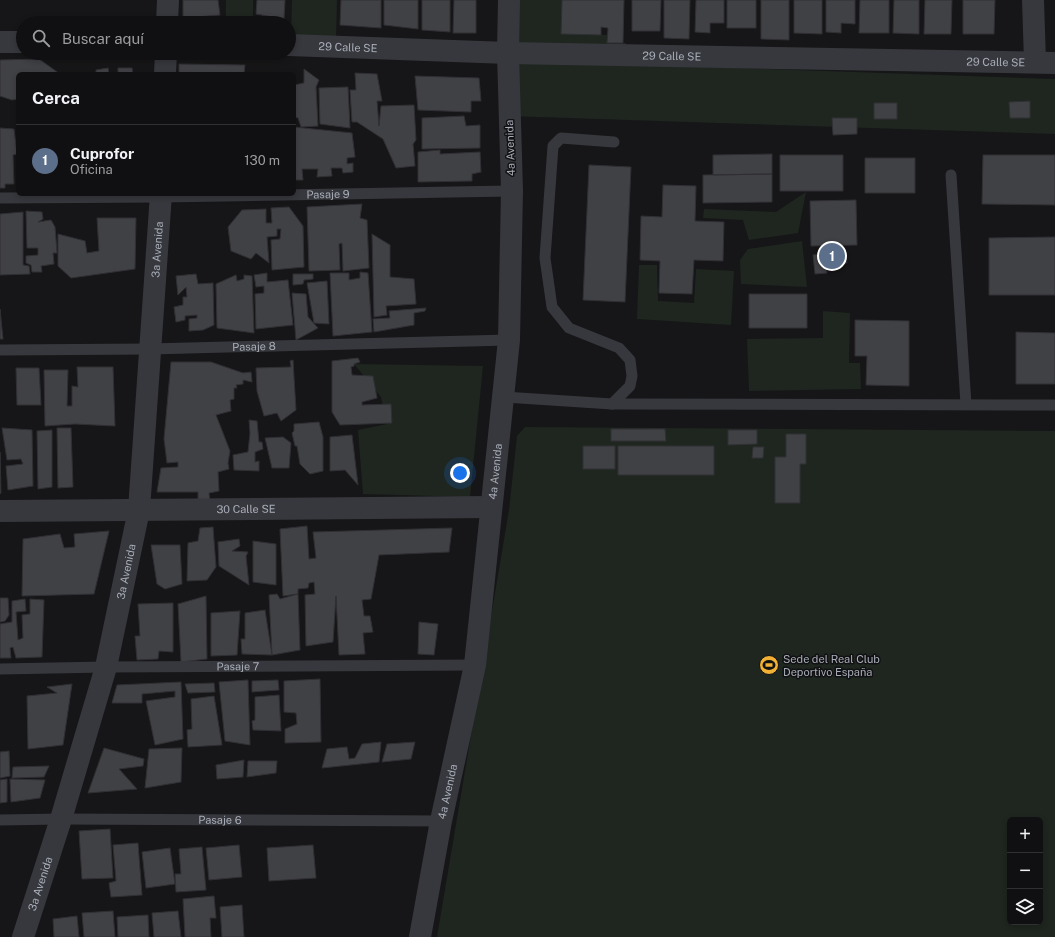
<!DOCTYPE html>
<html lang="es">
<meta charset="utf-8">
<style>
body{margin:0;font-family:"Public Sans",sans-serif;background:#1e1e20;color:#f1f3f6}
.controls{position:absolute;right:12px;bottom:12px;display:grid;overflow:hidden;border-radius:6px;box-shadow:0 2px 6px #0003}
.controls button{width:36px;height:36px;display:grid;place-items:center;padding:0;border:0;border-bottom:1px solid #303032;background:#101012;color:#f1f3f6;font:20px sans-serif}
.you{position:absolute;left:460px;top:473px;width:14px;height:14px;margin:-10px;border:3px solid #fff;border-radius:50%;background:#1a73e8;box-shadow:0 0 0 6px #1a73e833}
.badge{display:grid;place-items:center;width:26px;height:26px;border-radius:50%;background:#8c9099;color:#fff;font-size:13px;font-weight:700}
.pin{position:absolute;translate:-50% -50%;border:2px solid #fff;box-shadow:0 1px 4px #0006}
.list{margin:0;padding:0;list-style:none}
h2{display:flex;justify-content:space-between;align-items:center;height:52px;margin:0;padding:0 16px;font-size:17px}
h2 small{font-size:13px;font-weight:400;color:#9c9d9f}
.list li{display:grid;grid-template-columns:26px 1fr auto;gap:12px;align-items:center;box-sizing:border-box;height:72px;padding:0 16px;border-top:1px solid #303032}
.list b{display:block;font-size:15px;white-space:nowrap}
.list p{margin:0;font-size:13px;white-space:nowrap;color:#9c9d9f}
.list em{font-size:13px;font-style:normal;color:#9c9d9f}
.icon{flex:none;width:22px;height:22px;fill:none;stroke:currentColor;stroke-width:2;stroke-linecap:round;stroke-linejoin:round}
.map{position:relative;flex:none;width:1055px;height:937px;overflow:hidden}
.search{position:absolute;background:#101012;box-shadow:0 2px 6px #0003;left:16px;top:16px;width:280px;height:44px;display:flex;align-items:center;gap:10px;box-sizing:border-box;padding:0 14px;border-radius:22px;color:#9c9d9f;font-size:15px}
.panel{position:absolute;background:#101012;box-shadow:0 2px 6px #0003;left:16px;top:72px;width:280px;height:124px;border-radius:6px}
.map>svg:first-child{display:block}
.green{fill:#1e261f;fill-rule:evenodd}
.building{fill:#404145;stroke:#303034}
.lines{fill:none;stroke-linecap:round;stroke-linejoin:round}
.service{stroke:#37383d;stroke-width:11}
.minor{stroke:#37383d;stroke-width:22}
.tertiary{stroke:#37383d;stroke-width:22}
.labels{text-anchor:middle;stroke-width:3;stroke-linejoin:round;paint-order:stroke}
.street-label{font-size:11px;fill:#a8adb8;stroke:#111113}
.poi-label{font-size:11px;fill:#a8adb8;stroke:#111113;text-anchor:start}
</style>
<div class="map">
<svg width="1055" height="937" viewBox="0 0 1055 937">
<rect width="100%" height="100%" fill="#161618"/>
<!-- green -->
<path class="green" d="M226,0H253V23H226Z
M292,0H337L336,38L291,37Z
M511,0H562L561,34L607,35L608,43H626V60L509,59Z
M509,60L1055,79V134L507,116Z
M806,192L798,233L749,240L743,220L703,218L704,209L776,212Z
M802,241L807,287L741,284L740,260L748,249Z
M639,265H657L658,301L694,303L696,269L734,271L731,325L637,319Z
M823,311L850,313L849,363H860L861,389L749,391L747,339L823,338Z
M354,364L483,366L470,497L363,494L358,430L387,424L381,397Z
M525,427L1055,431V937H437L509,510L517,436ZM1010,820H1040V922H1010Z"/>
<!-- building -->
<path class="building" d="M183,0H218L220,15L183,18Z
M257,0H285L284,19L256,14Z
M341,0H381V28L340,25Z
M384,0H418V29L384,25Z
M422,0H450V32L422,30Z
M454,0H476V33H453Z
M562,0H624L623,43H607L608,28L601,27V35L561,34Z
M632,0H661L660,31H632Z
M664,0H690L689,39L664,38Z
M696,0H724V23H710V33L695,32Z
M727,0H756V28H727Z
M761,0H789V40L761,39Z
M794,0H822V34L794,33Z
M826,0H855V24L841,23V33L826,32Z
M860,0H889V33H859Z
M894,0H919V34L893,33Z
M925,0H952L951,34H924Z
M963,0H995L994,34H963Z
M39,59L60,74H18V99L12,100L0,96V60Z
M179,64L245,65L244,74H179Z
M108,68L109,74H96V70Z
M118,68H132L133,74H111L118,73Z
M304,69L319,80L316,87L318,126L301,127L298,118L294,117V85L304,83Z
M282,73V74H262Z
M355,73L377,74L382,101H377L379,126L381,106L414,105L416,140L413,144L415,166L396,168L383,139L357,122H352L350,90H356Z
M415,76L479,78L481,101H471V112L418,110Z
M348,87L350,128L320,124L319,88Z
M1030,101V118H1010L1009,102Z
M874,103H897V119H874Z
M464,116L466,126L480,125V148L422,149V118Z
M832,118H857V134L833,135Z
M294,127L352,133L355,157L347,158V164L353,163V172L343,173L342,168H331L332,176L317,177L318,169H302L303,180H294Z
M0,128L14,129L17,154L13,155L14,184H5V188H0Z
M440,150V154L480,152L481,172L472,174V181L418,182V152Z
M772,154V174L713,175V155Z
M780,155H843V191H780Z
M983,155H1055V205L982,204Z
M865,158H915V193H865Z
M589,165L631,167L625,302L583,300Z
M772,174V202L703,203V175Z
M663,185L696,186L695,221L724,222L723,261L694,260L692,294L659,293L660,261L640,260L641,216L662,217Z
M856,200L857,245L811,246L810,201Z
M362,204L360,218L367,220L369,268L343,271L342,243L339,244L340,270L309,271L307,207Z
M289,207L303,226L304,267L272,270L271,240L280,239L281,229H277V236L267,237L269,263L256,253L251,259L231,251L228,227L242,210L266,209V223H272L271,208Z
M26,211L42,212L43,219L38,222L51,220L55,227L57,253H53L54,264L41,266L42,272H32L31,265L26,263V256L38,255V248H27Z
M23,212V265L29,266L30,274L0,275V214Z
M97,218H136L135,269L71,278L58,266V234L85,241L87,253L99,251Z
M372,234L390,245V277L414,279L416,304L386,306L387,315L374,317Z
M1055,237V295H989V238Z
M825,253L827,273L815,274L813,255Z
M846,253L847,263L829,264L828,254Z
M360,272L368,273L372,332L333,336L330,273H349V280L360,278Z
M267,273V282L288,280L293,325L256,329L255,294L264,293V286L256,287L254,275Z
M196,274L198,284L213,283L214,325L203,330L189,331V319L197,318V315L185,316V320L176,322L174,307L183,305V297H187L186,287L178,295L176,276Z
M293,274H313V279L304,280L303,284L293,285Z
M236,275L237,281L244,279V275L252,276L254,333L217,328L216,284Z
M327,281L329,324L314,323L307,283Z
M292,293L306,294L308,317L318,328L296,340Z
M749,294H807V328H749Z
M426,308L425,311L414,313V325L374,332L373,319L390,318L389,311Z
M0,309L3,339H0Z
M855,320L909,321V386L866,385L867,356H855Z
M1016,332L1055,333V384H1016Z
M358,358L360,362L354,364V366L351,367L352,375L373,376L377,398L362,402V405L391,404L392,423L340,425L332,412V361Z
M293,360L296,410L281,421L277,413L264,416L257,391L256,368L291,367L290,361Z
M171,362H211L243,373L251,372L252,382L243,380V384L236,385L237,388H234V399L230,400L231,411L216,415L230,451L228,463L229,469L218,472L219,491L209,493L210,503L198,502V492H157L161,468L178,467V462L167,463L164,439Z
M77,367H113L115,426L75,424L45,426L44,370H68L67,406H72V386L78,387Z
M16,368H39L41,405H17Z
M249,420L257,421L259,442H262L263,449L255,452V462L259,461V471L234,470L233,455L248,452L250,433Z
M319,422L323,437V471L310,474L300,464L297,446H295L292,433L294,431V424Z
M2,428L32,430L33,486L8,490L6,466L23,464L21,459L7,460Z
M57,428H71L73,487L58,488Z
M611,429H665L666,441H611Z
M52,430V487L38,489L37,431Z
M728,430H757V444L728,445Z
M786,434H806V464H800V503H775V457H786Z
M352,435L358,485L345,470L330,471V437Z
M283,437L291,443L289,468H272L265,438Z
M583,446H615V469H583Z
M618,446H714V475H618Z
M753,447H764L763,458H752Z
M0,452L1,493L0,494Z
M307,526L309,559L316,558L313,532L452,528L449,552L379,555L371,599L362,600L364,616H370L373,632L363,633L365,654L339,655L336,596L333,642L306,646L305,595L315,594L314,582L309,583L308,588L298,589V594L283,596L280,529Z
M213,527L216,567L207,580L187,581L188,543L198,541L200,528Z
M109,531L94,594L22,596L23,539L60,534L64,548L75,547L74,534Z
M239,539L240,546L232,551L248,552L246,556L249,585L219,566L218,542Z
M253,541L276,544V585L253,582Z
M151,545H180L182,584L165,589L157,584Z
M277,594L280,599L298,594L300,650L272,655L269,595Z
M206,596L207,659L181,662L178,604Z
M0,598H8L9,615L5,621L0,622Z
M25,599L26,611L16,612L18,640L23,638L22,615L30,614V599L44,600L42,657L16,658L13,647L10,648L11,658H0V624L12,622V601Z
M173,603V652L159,651L158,659L137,660L135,636H140L138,604Z
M265,610L272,655L242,654L241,639H245V613Z
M240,611L237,655L211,656V613Z
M419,622L438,624L434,655L418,654Z
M320,679L321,742L285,743V729L297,724L296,713L284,712V681Z
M248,680L250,745L225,741L219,682Z
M278,680L279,690L252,692V681Z
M181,682L183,739L155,745L146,701L175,697V691L142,694V703H112L117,685Z
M214,683L215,692L188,693L185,684Z
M72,684L63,745L28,749L27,696L57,693L47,687Z
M279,695L281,731L253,730L252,721L255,720V697Z
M214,696L222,745L188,747L187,730L192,729L191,699Z
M381,742L379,762L322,768L327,749L347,747L349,759L355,758L362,744Z
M415,742L411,759L382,762L387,744Z
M104,748L144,759L143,766L119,769L137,789L88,793Z
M182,748L181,782L145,788L149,749Z
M9,751L10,776L0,778V752Z
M244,760L243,777L217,779L216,765Z
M248,761H277L276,773L247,777Z
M49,766L44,777L12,778L13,767Z
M7,779V802L0,803V780Z
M10,779L45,780L40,798L11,802Z
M110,829L113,878L82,879L79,831Z
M138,843L142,895L111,897L109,883L116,881L113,845Z
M239,845L242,877L209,880L206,848Z
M313,845L316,878L269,881L267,848Z
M202,847L206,890L176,892L175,874H181L179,849Z
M170,848L175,884L146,888L142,852Z
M214,896L216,918H210L211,937H185L183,899Z
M242,905L244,937H222L220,907Z
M113,911L115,937H84L82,913Z
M178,911L181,937H154L152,913Z
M148,915L149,937H118L117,917Z
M77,916L79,937H54L53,919Z"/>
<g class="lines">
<!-- service -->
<g class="service">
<path d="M951,175L966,404"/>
<path id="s1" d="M0,198L161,197L512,191"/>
<path id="s2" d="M0,350L150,349L509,340"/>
<path d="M503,397L612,404L630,386L632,376L630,360L619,348L569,328L552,307L545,258L553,146L561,138L614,142"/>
<path d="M612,404L1055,405"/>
<path id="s3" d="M0,669L106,667L475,665"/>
<path id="s4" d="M0,820L61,819L441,821"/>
</g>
<!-- minor -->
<g class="minor">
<path d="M1033,0L1035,62"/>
<path d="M167,23L168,0"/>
<path d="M0,42H23"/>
<path id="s5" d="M289,45L508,53L1055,63"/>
<path d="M165,74L166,53"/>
<path id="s6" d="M0,511L491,507"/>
<path id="s7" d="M23,937L61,819L106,667L139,510L161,194"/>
</g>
<!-- tertiary -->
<path class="tertiary" id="s8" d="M420,937L441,821L475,665L509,340L512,191L508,53L509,0"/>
</g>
<!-- icons -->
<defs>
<g id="stadium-disc" transform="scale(1)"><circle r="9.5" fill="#f2b134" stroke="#111113"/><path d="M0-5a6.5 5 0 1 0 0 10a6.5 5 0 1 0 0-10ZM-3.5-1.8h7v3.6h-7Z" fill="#111"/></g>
</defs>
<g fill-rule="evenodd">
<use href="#stadium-disc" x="769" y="665"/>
</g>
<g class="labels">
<!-- street labels -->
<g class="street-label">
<text dy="4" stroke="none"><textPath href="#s5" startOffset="59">29 Calle SE</textPath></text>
<text dy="4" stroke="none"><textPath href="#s5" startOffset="383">29 Calle SE</textPath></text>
<text dy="4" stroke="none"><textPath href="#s5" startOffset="707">29 Calle SE</textPath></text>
<text transform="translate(510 148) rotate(-92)" y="4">4a Avenida</text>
<text dy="4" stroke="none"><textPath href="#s1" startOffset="328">Pasaje 9</textPath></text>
<text dy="4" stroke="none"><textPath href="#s7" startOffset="704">3a Avenida</textPath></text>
<text dy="4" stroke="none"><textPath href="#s2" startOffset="254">Pasaje 8</textPath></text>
<text dy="4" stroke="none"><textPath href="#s8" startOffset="472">4a Avenida</textPath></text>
<text dy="4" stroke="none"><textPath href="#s6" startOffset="246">30 Calle SE</textPath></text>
<text dy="4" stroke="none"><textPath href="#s7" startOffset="380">3a Avenida</textPath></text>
<text dy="4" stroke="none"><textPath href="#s3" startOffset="238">Pasaje 7</textPath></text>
<text dy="4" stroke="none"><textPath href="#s8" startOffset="148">4a Avenida</textPath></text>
<text dy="4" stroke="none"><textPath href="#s4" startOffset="220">Pasaje 6</textPath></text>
<text dy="4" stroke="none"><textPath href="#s7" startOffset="56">3a Avenida</textPath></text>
</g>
<!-- poi labels -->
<g class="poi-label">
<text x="783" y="663">Sede del Real Club<tspan x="783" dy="13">Deportivo España</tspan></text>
</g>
</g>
</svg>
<div class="controls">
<button>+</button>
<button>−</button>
<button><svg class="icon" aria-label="layers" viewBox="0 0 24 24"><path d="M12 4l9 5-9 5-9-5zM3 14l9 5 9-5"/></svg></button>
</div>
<div class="you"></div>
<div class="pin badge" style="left:832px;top:256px;background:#5c6f8a">1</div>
<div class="search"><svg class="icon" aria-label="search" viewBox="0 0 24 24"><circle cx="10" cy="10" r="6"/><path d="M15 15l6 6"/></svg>Buscar aquí</div>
<section class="panel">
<h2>Cerca<small></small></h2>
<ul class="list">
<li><span class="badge" style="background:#5c6f8a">1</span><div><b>Cuprofor</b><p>Oficina</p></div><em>130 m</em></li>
</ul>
</section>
</div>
